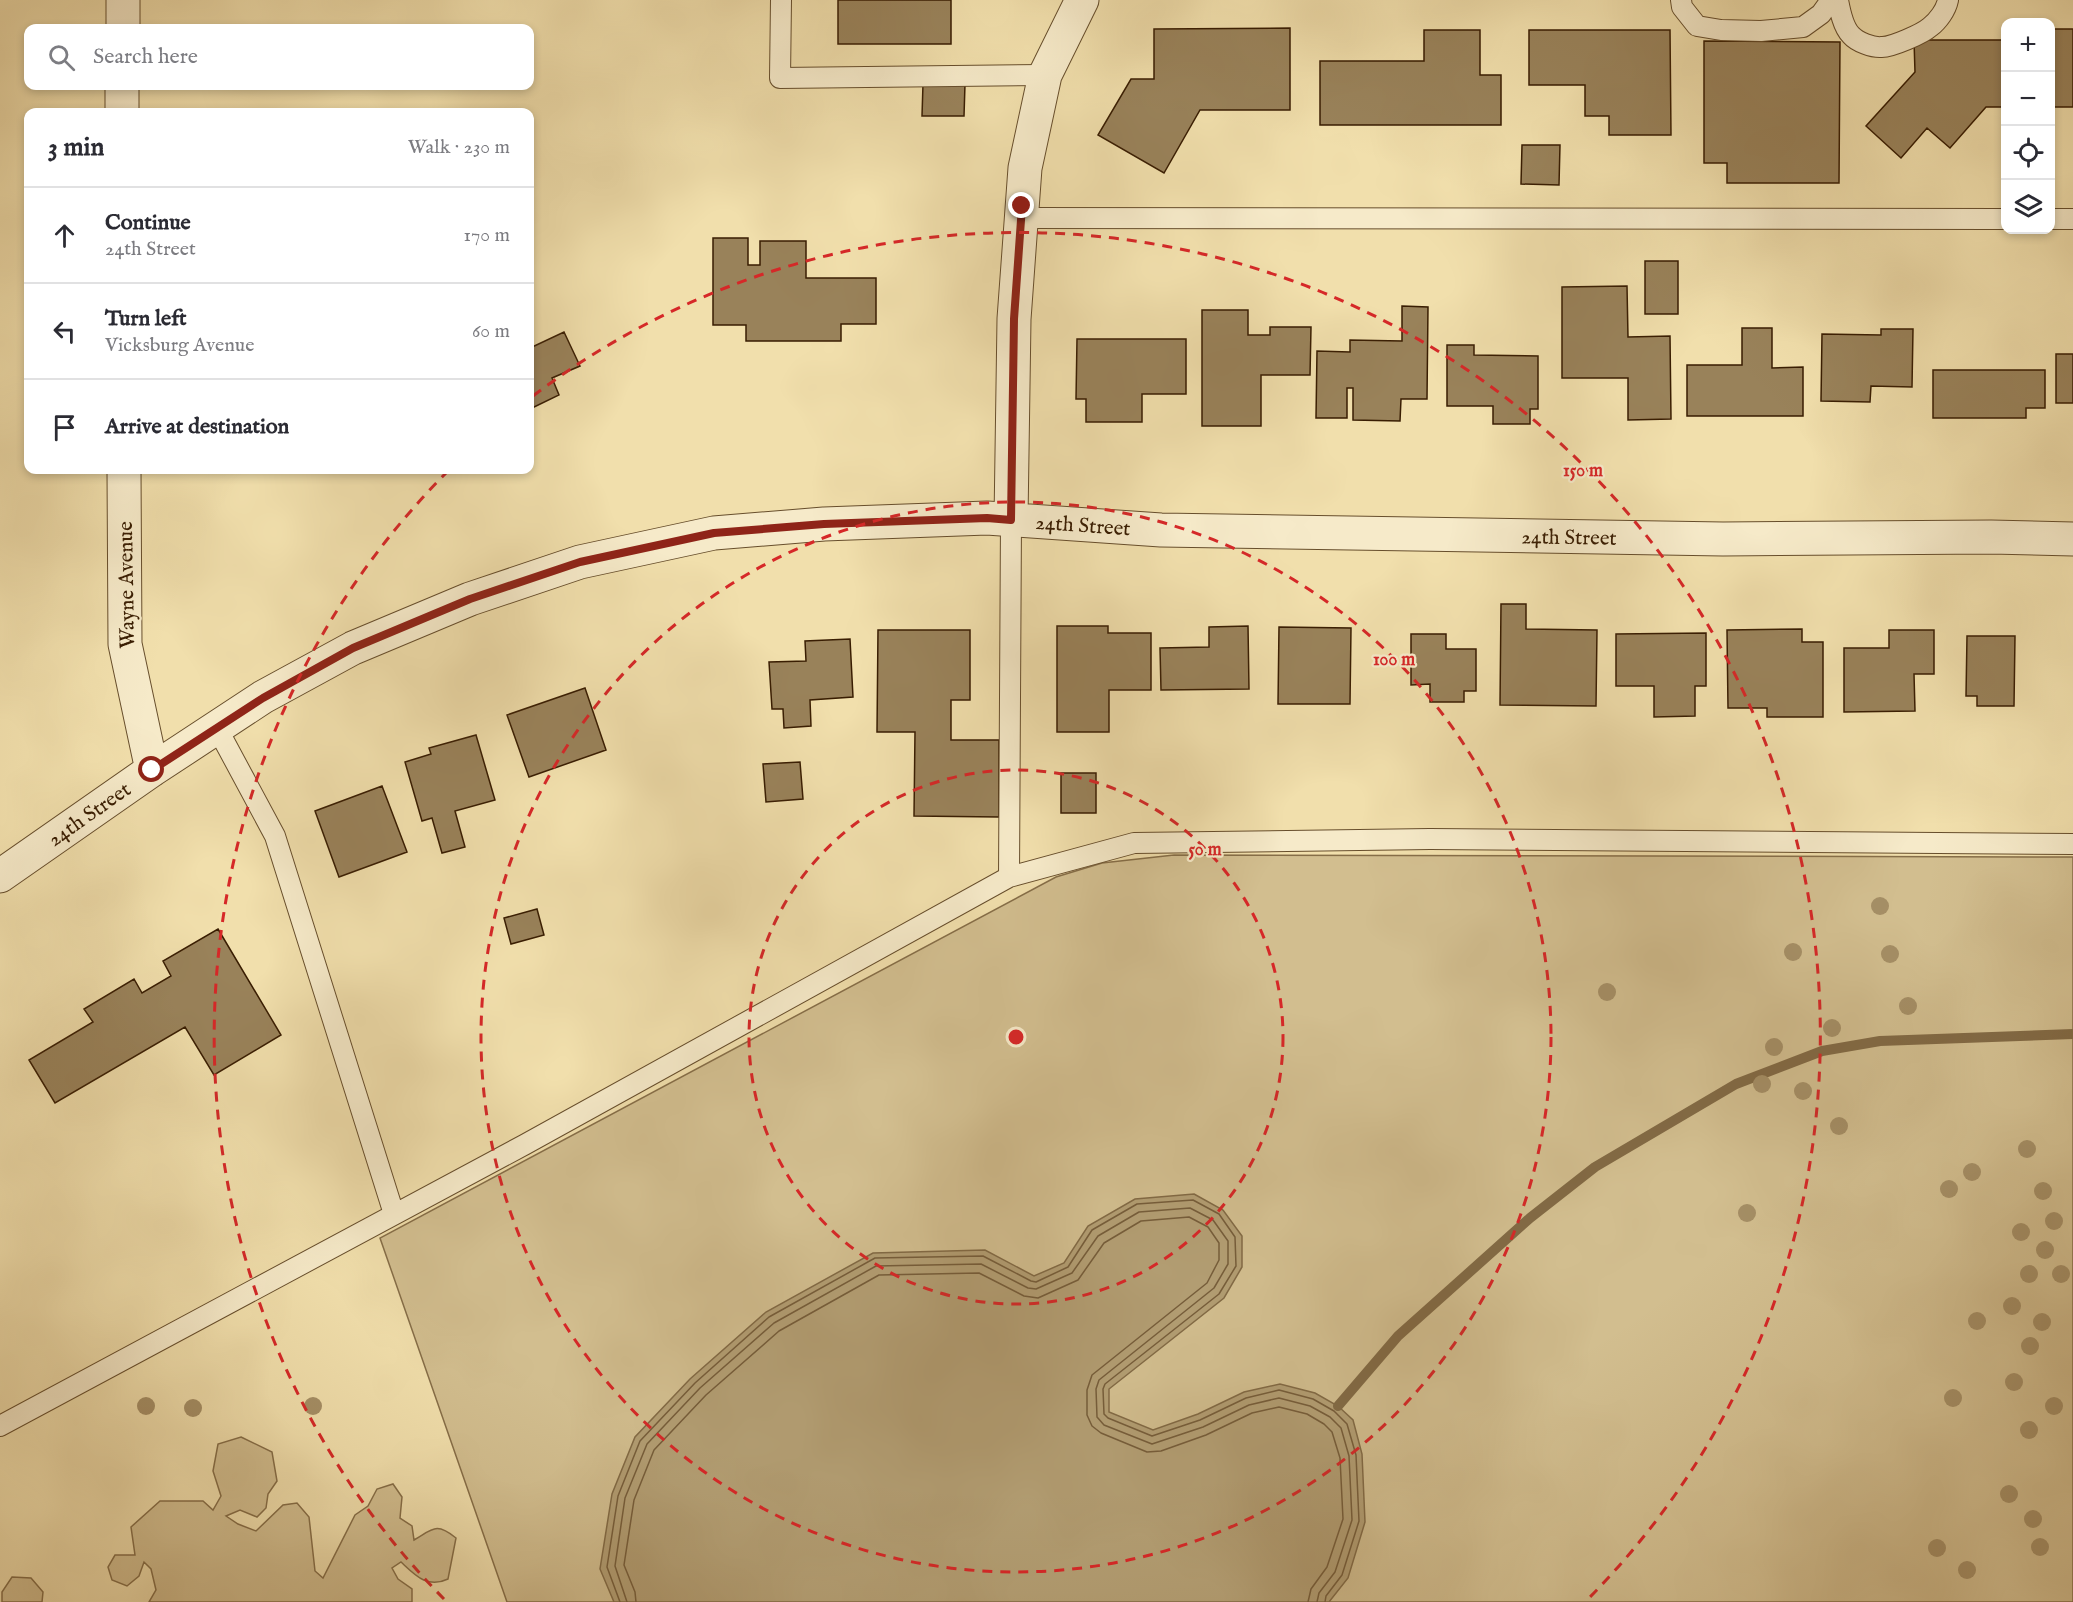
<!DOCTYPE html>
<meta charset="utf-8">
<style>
body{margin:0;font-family:"IM FELL English",serif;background:#f2f2f3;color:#2b2b33}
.controls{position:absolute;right:18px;top:18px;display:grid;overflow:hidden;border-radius:12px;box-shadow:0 3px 9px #0003}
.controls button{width:54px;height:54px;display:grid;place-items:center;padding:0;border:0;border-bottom:2px solid #e1e1e2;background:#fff;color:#2b2b33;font:30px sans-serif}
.stop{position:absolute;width:18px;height:18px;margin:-14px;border:4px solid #8f2418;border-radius:50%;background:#fff}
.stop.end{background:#8f2418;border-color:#fff;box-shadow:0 2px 6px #0008}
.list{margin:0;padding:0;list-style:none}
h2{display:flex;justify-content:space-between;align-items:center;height:78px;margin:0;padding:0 24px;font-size:26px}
h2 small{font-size:20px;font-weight:400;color:#7c7c81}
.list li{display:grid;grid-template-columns:39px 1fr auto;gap:18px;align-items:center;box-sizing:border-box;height:96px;padding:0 24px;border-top:2px solid #e1e1e2}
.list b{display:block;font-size:22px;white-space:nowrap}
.list p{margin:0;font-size:20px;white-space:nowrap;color:#7c7c81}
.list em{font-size:20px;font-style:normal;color:#7c7c81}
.icon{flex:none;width:33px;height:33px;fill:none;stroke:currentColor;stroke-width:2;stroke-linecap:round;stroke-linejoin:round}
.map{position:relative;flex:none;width:2073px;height:1602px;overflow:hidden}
.search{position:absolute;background:#fff;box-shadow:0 3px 9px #0003;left:24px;top:24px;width:510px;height:66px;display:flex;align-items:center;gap:15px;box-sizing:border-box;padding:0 21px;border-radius:12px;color:#7c7c81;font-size:22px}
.panel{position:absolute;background:#fff;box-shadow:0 3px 9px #0003;left:24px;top:108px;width:510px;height:366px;border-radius:12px}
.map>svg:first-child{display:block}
.green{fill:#d2be8f;stroke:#866e48;stroke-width:1.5}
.water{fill:#b29d72;stroke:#826a45;stroke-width:1.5}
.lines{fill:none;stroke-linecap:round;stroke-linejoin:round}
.shore{stroke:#765d3a;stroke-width:1.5}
.stream{stroke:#826a45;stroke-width:10}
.building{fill:#99825a;stroke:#391d02;stroke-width:1.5}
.service-casing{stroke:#674e2c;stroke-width:22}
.minor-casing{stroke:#674e2c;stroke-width:35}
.service{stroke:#f6eac9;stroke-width:20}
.minor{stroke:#f6eac9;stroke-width:33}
.tree{fill:#a58f66}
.route{stroke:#8f2418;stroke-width:8}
.ring{fill:none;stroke:#d62828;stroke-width:3;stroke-dasharray:10 8}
.labels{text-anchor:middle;stroke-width:4.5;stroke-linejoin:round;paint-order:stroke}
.street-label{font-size:21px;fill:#391d02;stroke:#f6eac9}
.centre{fill:#d62828;stroke:#f6eac9;stroke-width:3}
.ring-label{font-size:18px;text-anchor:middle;font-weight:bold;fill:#d62828;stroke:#f6eac9;stroke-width:4.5;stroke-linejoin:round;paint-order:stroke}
</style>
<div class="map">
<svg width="2073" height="1602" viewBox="0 0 2073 1602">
<rect width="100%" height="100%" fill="#f1dfac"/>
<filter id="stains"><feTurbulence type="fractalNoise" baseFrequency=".00333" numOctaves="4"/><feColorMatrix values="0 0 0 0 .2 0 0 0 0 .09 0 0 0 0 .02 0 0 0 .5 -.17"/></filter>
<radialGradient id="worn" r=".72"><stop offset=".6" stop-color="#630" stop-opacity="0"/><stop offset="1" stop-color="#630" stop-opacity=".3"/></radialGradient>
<!-- green -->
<path class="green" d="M1174,855L2073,857V1602H507L380,1238L1056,877L1102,863Z
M241,1437L272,1452L277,1481L268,1494L266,1508L257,1517L240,1510L226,1516L238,1524L256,1531L283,1505L297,1503L309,1517L315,1571L323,1578L355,1515L368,1506L377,1489L393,1484L402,1497L400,1518L412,1526L414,1540C433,1529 436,1522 456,1538L448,1579C427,1589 415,1575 401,1562L392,1568L398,1579L412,1589V1602H149L156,1590L151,1569L144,1562L139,1576L127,1586L112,1580L108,1567L115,1555H135L131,1527L160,1501H203L213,1510L221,1496L213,1471L218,1444Z
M12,1577L31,1578L43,1592L42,1602H2V1592Z"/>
<!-- water -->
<path class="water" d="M1194,1194L1223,1210L1242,1236V1267L1224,1298L1109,1389V1412L1153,1430L1198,1414L1244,1392L1280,1384L1315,1393L1338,1406L1353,1420L1362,1454L1365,1522L1348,1578L1329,1602H614L600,1569L612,1494L635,1437L690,1379L766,1312L873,1253L985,1250L1034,1276L1064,1263L1088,1226L1135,1199Z"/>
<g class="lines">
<!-- shore -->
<path class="shore" d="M620,1602L607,1567L618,1496L640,1441L695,1383L769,1317L875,1258L983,1256L1031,1281L1036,1282L1068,1267L1092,1230L1137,1204L1193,1200L1219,1214L1235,1237L1236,1266L1219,1294L1105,1384L1103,1389L1104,1414L1108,1418L1152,1436L1200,1420L1246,1398L1279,1390L1313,1399L1334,1411L1347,1424L1356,1455L1359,1521L1342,1575L1326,1596L1325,1602
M627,1602L615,1566L625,1498L647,1444L700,1388L774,1323L876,1266L981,1264L1028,1288L1036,1289L1072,1273L1098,1236L1139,1212L1190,1208L1213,1220L1228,1241V1264L1214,1288L1099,1380L1096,1389L1097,1417L1104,1425L1152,1444L1203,1427L1249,1405L1279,1398L1310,1406L1330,1417L1341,1428L1349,1456L1352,1520L1335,1572L1319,1593L1317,1602
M636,1602L635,1592L624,1565L634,1500L654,1450L706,1395L779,1331L879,1275L979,1273L1024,1296L1038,1298L1078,1280L1104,1243L1141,1221L1189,1217L1208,1227L1219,1243V1260L1207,1283L1092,1375L1087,1390V1415L1092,1426L1101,1433L1147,1452L1161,1451L1206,1435L1252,1413L1279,1407L1307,1414L1324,1424L1332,1432L1340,1458L1343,1519L1327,1567L1311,1589L1308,1602"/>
<!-- stream -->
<path class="stream" d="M1338,1406L1398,1336L1530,1218L1595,1167L1736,1084L1822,1051L1880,1041L2073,1034"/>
</g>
<!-- building -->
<path class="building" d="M838,0H951V44H838Z
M1290,28V110H1200L1164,173L1098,135L1131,79H1154V29Z
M2050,29H2073V107H2050Z
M1424,30H1480V75H1501V125H1320V61H1424Z
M1529,30H1670L1671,135H1609V116H1585V85H1529Z
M1914,40H2006V107H1986L1950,148L1927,128L1901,158L1866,126L1915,72Z
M1704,41L1840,42L1839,183H1727V163H1704Z
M923,84H965L964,116H922Z
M1522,145H1560L1559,185L1521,184Z
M713,238H748V265H760V241H806V278H876V324H841V341H746V325H713Z
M1645,261H1678V314H1645Z
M1627,286L1628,337L1670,336L1671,419L1628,420V378H1562V287Z
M1402,306L1428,307L1427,399H1401L1400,421L1353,420V388H1347V418H1316L1317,351L1350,352V340L1402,341Z
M1202,310H1248V335H1270V327H1311L1310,375H1261V426H1202Z
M1742,328H1772V368L1803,367V416H1687V365H1742Z
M1881,329H1913L1912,387L1871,386L1870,402L1821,401L1822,334L1881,335Z
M564,332L580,366L552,378L559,395L530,409V348Z
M1077,339H1186V394H1142V422H1086V399H1076Z
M1447,345H1474V355L1538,356V409H1530V424H1493V406H1447Z
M2056,354H2073V403H2056Z
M1933,370H2045V408H2026V418H1933Z
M1501,604H1526V629L1597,630L1596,706L1500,705Z
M1057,626H1108V633H1151V690H1109V732H1057Z
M1248,626L1249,689L1161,690L1160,648L1209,647V627Z
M1279,627L1351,628L1350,704H1278Z
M1802,629V642H1823V717H1767V708H1728L1727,630Z
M878,630H970V700H951V740H999V817L914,816L915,732H877Z
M1889,630H1934V674H1914L1915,711L1844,712V648H1889Z
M1706,633V686H1695V716L1654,717V686H1616V634Z
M1411,634H1446V649H1476V691H1464V702H1430V684L1411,685Z
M1967,636H2015L2014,706H1977V696H1966Z
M850,639L853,697L810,700L811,726L784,728L783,709H772L769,662L806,661L805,641Z
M585,688L606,750L529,777L507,715Z
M476,735L495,800L455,811L465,847L442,853L432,818L422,821L405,762L431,754L429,748Z
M800,762L803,799L766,802L763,764Z
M1061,773H1096V813H1061Z
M382,786L407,852L339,877L315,811Z
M537,909L544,935L511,944L504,918Z
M218,929L281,1035L214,1075L185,1027L55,1103L29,1060L93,1022L84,1009L134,979L142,993L171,976L163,961Z"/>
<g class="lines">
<!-- service casing -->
<g class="service-casing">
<path id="service" d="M781,0L780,78L1045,75
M1681,0L1682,7L1697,26L1721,30L1761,31L1803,27L1821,14L1831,0
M1838,0C1840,11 1843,27 1851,35C1857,42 1873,48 1882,47C1892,47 1922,34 1930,27C1938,21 1946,10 1948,0
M1021,218L2006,219
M2050,219H2073
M217,728L275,836L394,1214
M1009,877L1011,520
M0,1426L524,1145L1009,877L1134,843L1430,839L2073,844"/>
</g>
<!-- minor casing -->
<g class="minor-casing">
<path id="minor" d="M123,28V0
M122,112V86
M124,470L125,644L152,770
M1011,520L1014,319L1025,168L1045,75L1082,0
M0,876L152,770L263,697L353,648L470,599L580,562L714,533L824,524L987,518L1161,530L1723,539L1991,537L2073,539"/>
</g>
<!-- service -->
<use href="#service" class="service"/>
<!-- minor -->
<use href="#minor" class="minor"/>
</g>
<!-- trees -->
<g class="tree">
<circle cx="1880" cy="906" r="9"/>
<circle cx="1793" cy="952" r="9"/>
<circle cx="1890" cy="954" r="9"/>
<circle cx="1607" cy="992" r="9"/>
<circle cx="1908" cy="1006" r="9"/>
<circle cx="1832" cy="1028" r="9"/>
<circle cx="1774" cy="1047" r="9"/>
<circle cx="1762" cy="1084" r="9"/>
<circle cx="1803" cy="1091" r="9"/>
<circle cx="1839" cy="1126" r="9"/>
<circle cx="2027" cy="1149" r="9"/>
<circle cx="1972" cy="1172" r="9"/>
<circle cx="1949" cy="1189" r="9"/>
<circle cx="2043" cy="1191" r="9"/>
<circle cx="1747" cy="1213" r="9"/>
<circle cx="2054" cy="1221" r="9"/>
<circle cx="2021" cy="1232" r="9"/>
<circle cx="2045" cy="1250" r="9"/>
<circle cx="2029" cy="1274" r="9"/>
<circle cx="2061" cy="1274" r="9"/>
<circle cx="2012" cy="1306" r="9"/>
<circle cx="1977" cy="1321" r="9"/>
<circle cx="2042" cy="1322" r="9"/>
<circle cx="2030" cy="1346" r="9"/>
<circle cx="2014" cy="1382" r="9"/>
<circle cx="1953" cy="1398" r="9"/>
<circle cx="146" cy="1406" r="9"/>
<circle cx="313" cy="1406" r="9"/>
<circle cx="2054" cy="1406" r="9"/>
<circle cx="193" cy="1408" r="9"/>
<circle cx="2029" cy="1430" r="9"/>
<circle cx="2009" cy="1494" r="9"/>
<circle cx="2033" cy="1519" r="9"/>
<circle cx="2040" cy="1547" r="9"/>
<circle cx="1937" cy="1548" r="9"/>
<circle cx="1967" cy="1570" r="9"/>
</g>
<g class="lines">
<!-- route -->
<path class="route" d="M152,770L263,698L353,648L470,599L580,562L714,533L824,524L987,518L1011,520L1014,319L1022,206"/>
</g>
<!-- distance rings -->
<g class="ring">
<circle cx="1016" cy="1037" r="267"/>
<circle cx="1016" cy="1037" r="535"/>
<path d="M444 1599A802 802 0 0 1 449 470M533 396A802 802 0 0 1 1588 1599"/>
</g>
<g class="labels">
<!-- street labels -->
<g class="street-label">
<text transform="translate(1083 525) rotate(4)" y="7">24th Street</text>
<text transform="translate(1569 537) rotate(1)" y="7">24th Street</text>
<text transform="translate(126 585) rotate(-91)" y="7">Wayne Avenue</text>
<text transform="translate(89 814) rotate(-35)" y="7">24th Street</text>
</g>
</g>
<circle cx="1016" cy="1037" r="9" class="centre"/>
<g class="ring-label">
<text x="1583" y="476">150 m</text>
<text x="1394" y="665">100 m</text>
<text x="1205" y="855">50 m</text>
</g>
<rect width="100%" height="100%" filter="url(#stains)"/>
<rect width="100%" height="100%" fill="url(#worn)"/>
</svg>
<div class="controls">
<button>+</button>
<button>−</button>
<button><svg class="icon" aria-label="locate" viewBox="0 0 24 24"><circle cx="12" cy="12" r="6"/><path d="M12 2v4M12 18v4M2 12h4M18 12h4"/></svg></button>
<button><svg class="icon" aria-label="layers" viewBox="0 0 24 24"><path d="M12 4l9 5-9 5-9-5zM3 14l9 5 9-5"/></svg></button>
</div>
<div class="stop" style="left:152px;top:770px"></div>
<div class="stop end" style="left:1022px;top:206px"></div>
<div class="search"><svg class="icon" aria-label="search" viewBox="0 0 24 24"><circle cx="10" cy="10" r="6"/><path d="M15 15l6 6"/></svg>Search here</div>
<section class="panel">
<h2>3 min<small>Walk · 230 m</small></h2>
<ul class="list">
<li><svg class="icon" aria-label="ahead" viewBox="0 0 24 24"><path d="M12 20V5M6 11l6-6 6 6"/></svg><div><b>Continue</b><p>24th Street</p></div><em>170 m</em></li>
<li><svg class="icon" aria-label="left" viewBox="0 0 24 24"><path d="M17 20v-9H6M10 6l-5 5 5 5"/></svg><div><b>Turn left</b><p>Vicksburg Avenue</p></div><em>60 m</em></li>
<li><svg class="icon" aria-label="arrive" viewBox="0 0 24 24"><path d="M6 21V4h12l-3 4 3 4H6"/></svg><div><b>Arrive at destination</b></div></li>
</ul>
</section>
</div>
